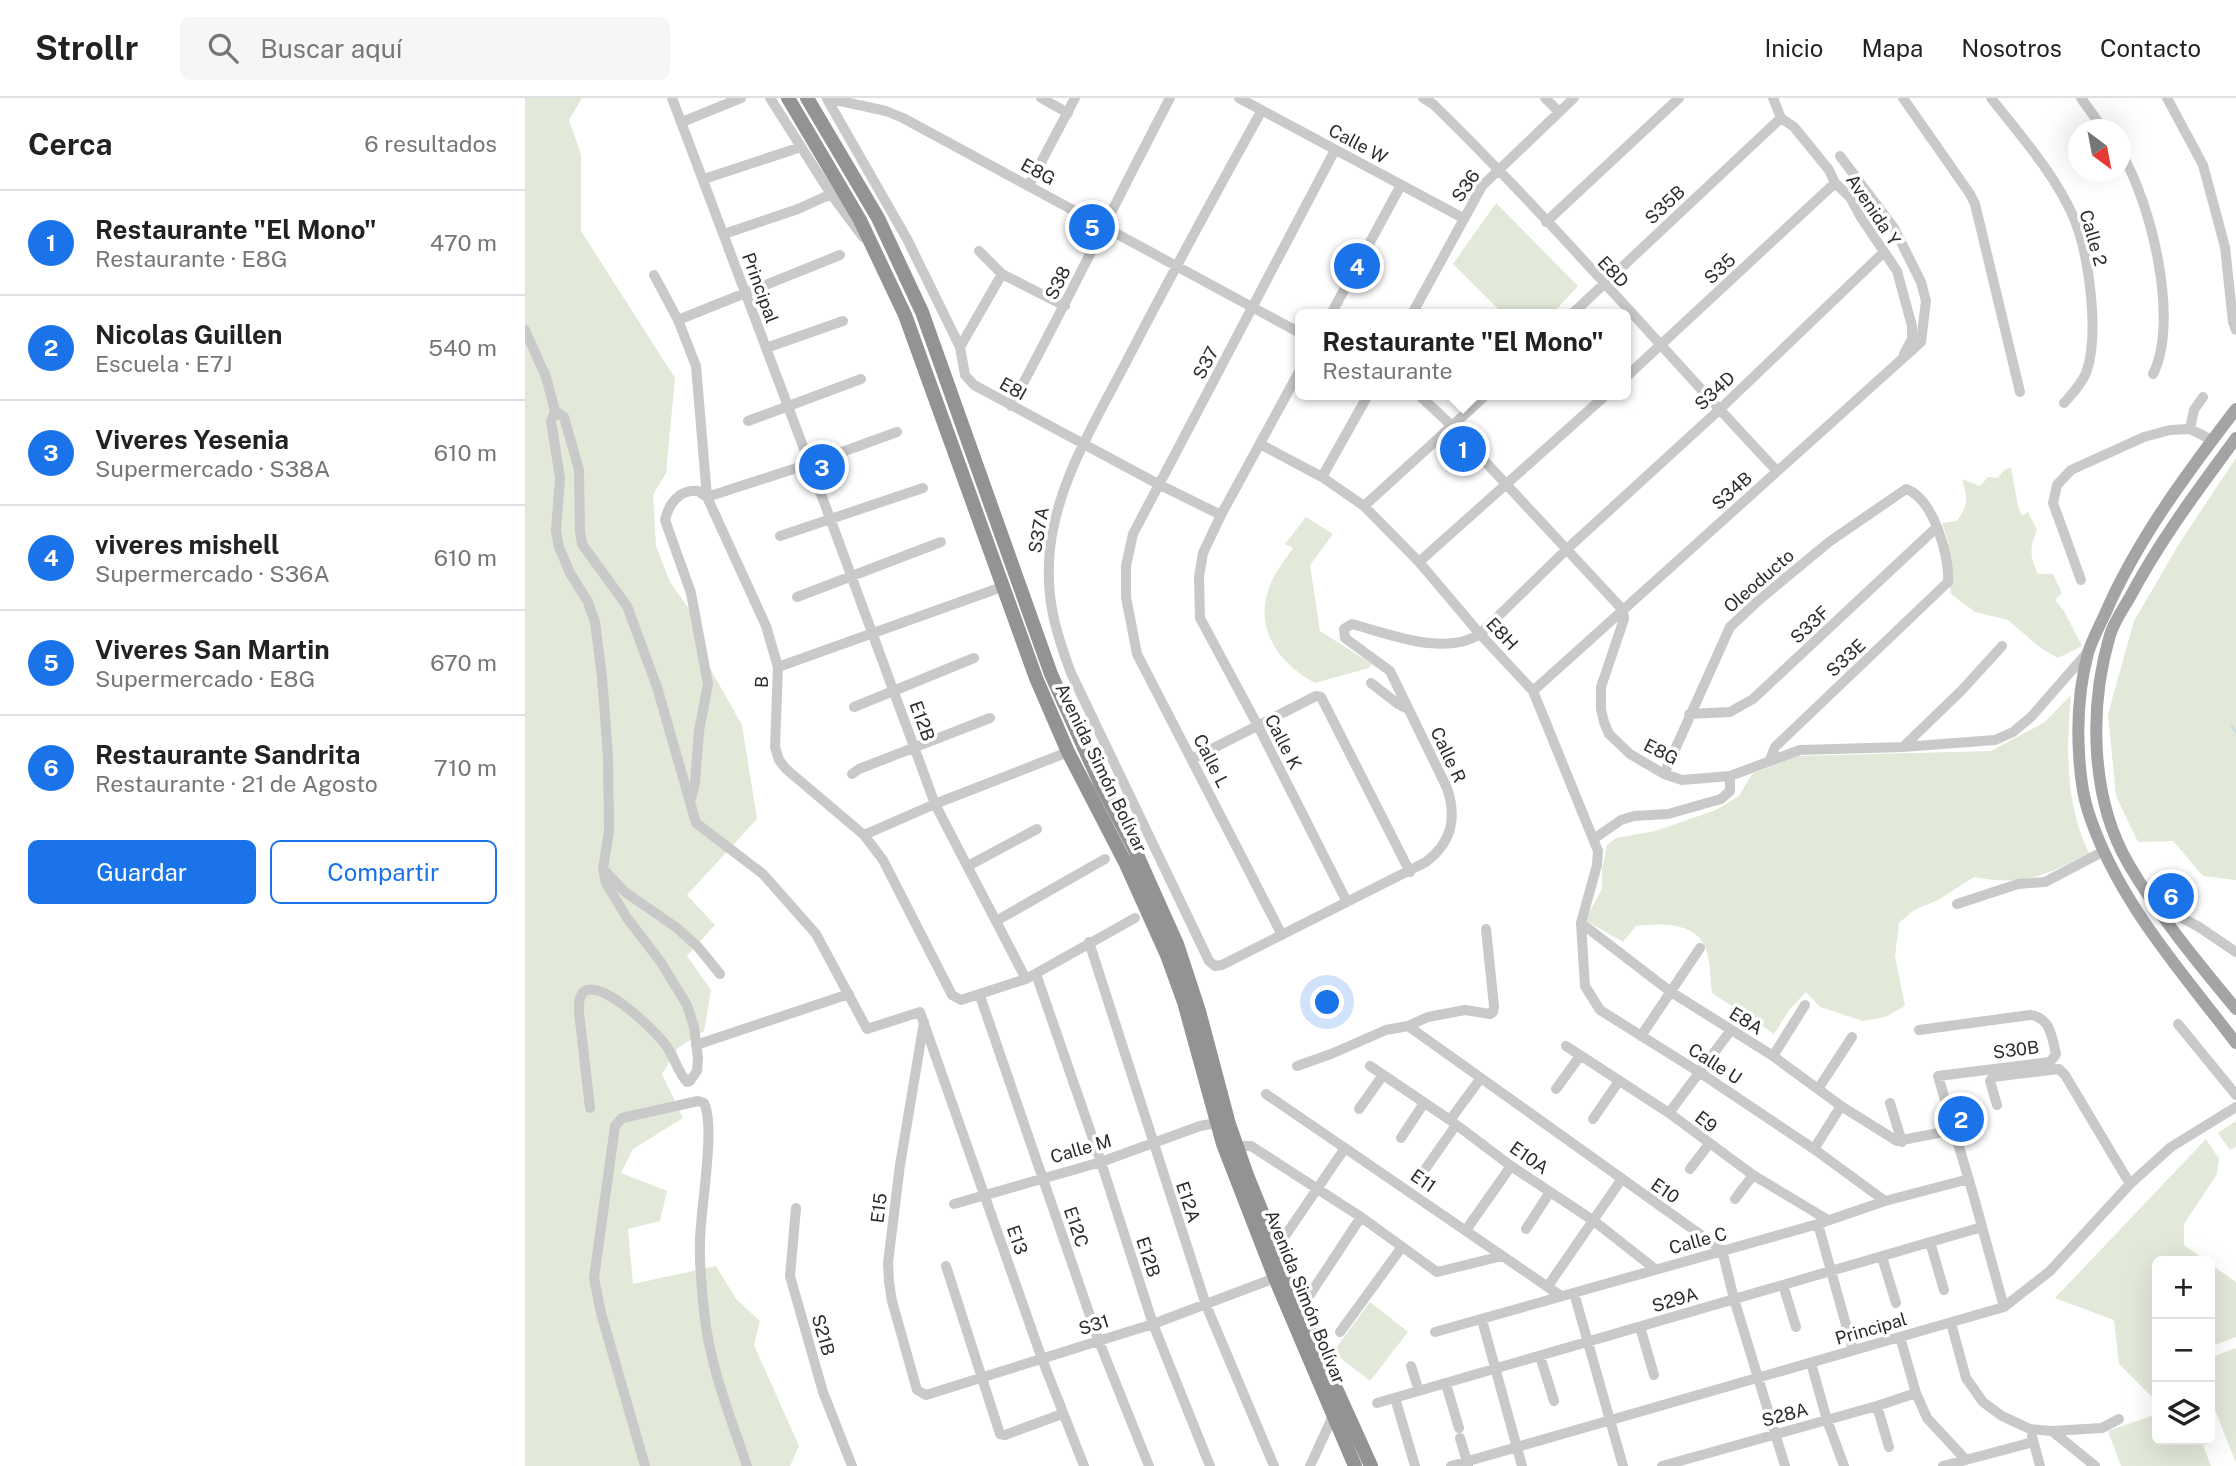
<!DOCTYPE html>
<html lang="es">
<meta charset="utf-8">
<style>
body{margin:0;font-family:"Public Sans",sans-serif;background:#f6f6f6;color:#222}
.controls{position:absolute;right:21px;bottom:21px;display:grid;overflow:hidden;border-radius:10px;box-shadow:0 7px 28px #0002}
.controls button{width:63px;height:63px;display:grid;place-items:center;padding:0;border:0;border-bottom:2px solid #e0e0e0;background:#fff;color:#222;font:35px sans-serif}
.compass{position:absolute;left:1543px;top:21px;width:63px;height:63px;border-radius:50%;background:#fff;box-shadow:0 7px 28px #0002;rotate:148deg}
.you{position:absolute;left:803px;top:905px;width:24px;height:24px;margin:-18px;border:5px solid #fff;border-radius:50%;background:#1a73e8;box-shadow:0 0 0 10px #1a73e833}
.badge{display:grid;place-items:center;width:46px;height:46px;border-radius:50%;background:#1a73e8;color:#fff;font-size:23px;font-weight:700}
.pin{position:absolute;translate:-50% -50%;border:4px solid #fff;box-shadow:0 2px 7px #0006}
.popup{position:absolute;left:770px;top:211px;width:336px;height:91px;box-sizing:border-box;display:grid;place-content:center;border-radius:10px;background:#fff;filter:drop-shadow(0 2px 5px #0005);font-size:23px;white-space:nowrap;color:#767676}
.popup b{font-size:26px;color:#222}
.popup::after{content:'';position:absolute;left:50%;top:100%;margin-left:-14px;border:14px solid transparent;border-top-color:#fff}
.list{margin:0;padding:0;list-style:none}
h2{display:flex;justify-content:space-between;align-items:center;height:91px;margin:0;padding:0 28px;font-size:30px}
h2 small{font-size:23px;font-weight:400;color:#767676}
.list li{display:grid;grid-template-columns:46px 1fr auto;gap:21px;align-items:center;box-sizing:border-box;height:105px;padding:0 28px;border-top:2px solid #e0e0e0}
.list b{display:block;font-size:26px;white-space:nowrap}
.list p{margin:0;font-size:23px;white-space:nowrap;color:#767676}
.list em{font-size:23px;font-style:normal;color:#767676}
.actions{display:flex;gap:14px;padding:21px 28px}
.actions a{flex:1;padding:16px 0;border:2px solid #1a73e8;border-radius:10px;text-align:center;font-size:24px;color:#1a73e8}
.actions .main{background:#1a73e8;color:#fff}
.icon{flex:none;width:38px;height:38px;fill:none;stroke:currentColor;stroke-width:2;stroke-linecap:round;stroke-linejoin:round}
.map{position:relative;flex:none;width:1711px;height:1368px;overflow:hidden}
header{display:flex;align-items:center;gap:42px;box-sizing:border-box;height:98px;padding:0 35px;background:#fff;border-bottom:2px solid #e0e0e0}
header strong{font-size:33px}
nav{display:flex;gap:38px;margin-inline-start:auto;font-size:24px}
.search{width:490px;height:63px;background:#f6f6f6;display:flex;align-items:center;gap:18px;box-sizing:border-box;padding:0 24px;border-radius:10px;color:#767676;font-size:26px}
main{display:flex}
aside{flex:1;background:#fff}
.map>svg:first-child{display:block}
.green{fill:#e2e9d9}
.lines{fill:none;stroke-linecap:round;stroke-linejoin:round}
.stream{stroke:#c6dde8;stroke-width:2.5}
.minor{stroke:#c9c9c9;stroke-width:10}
.major{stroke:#a4a4a4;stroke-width:12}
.highway{stroke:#939393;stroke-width:14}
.labels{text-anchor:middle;stroke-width:7;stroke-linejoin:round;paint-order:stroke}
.street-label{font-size:18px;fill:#2c2c2c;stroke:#fff}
</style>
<header>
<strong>Strollr</strong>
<div class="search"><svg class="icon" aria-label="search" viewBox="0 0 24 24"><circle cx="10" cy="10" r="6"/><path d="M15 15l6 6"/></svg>Buscar aquí</div>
<nav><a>Inicio</a><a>Mapa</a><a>Nosotros</a><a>Contacto</a></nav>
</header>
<main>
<aside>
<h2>Cerca<small>6 resultados</small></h2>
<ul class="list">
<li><span class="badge">1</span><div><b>Restaurante &quot;El Mono&quot;</b><p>Restaurante · E8G</p></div><em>470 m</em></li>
<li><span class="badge">2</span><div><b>Nicolas Guillen</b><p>Escuela · E7J</p></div><em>540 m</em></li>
<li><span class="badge">3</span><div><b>Viveres Yesenia</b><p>Supermercado · S38A</p></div><em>610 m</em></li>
<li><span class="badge">4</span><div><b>viveres mishell</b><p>Supermercado · S36A</p></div><em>610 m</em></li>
<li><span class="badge">5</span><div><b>Viveres San Martin</b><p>Supermercado · E8G</p></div><em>670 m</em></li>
<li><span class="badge">6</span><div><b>Restaurante Sandrita</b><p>Restaurante · 21 de Agosto</p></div><em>710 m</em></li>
</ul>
<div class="actions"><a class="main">Guardar</a><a>Compartir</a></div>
</aside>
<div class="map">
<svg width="1711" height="1368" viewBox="0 0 1711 1368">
<rect width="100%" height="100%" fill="#fff"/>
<!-- green -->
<path class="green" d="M0,0H57L44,22L56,57V133L150,280L141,375L128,397L131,448L145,484L169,518L182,565L217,627L232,721L162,797L190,827L162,858L186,892L179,933L153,950L137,976L158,1020L108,1051L96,1075L142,1093L135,1123L103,1131L108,1186L191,1168L211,1201L235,1223L229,1247L274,1348L265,1368H0Z
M971,105L1053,188L1027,216H978L928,166Z
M1711,360V782L1678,778L1648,743L1613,744L1591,698L1583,616L1609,523L1654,446Z
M1486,370L1493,408L1497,418L1503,414L1512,432C1504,450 1505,459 1513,476H1528L1537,495L1530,502L1539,513L1557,548L1533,560L1517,551L1483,522L1450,514L1426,496L1419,449L1424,446L1417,425L1432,423C1444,405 1443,402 1437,381L1455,388L1463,379L1473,380L1480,371Z
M781,419L808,436L785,467L795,533L847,566L844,570L790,585C753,565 728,530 745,487C750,474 760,462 768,450L760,446Z
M1546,597C1541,650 1540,706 1564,755C1521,777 1499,789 1449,779L1413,802L1389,812L1374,825L1370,858L1380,908L1360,919L1338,923L1295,909L1281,894L1265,911L1249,936L1187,895C1185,880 1186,859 1178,845C1167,824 1131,825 1111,828L1098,844L1060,822L1077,791V771L1082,747L1091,740L1130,733L1191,712L1214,698L1227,676L1273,658L1466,653L1520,624Z
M1711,1023V1049L1705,1052L1693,1035Z
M1681,1041L1694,1061L1692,1076L1659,1126V1147L1682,1163H1632V1293L1626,1298L1594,1266L1589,1222L1530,1200Z
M1685,1166L1711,1184V1239L1685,1249Z
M845,1204L883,1234L845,1283L808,1254Z
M1711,1250V1365L1685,1299V1260Z
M1632,1316V1342H1676L1686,1368H1596L1583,1333Z"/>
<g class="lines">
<!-- stream -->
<path class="stream" d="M1707,628L1711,634"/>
<!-- minor -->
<path class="minor" d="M147,0L305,420L410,706L501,881
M245,0L306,96L338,139
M302,0L361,13L378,20L775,235
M516,0L543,15
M714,0L938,120
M898,0L908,6C1028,123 1137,251 1252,373
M1020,0L1034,14
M1248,0L1256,20L1269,29L1304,72L1310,85L1325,99L1337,121L1372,173L1387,228V241L1379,256
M1378,0L1445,96L1450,106L1495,294
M1466,0C1495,37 1529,75 1548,118C1564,155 1575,237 1561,275C1556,287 1547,296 1539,305
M1556,0L1579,32
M1642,0L1678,67L1700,149L1708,224L1711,232
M302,1L382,141L435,249L440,277L449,287L633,386L696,417
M737,12C689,98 643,183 598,270C568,327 532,386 525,451C520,498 530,532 546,575L684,863L690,868L697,867L901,764C927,744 932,720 922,690L865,573L820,540L819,531L827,526C865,536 919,559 955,536L1042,451L1194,312L1358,155
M157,24L216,0
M1596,55C1626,104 1655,223 1628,276
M179,81L276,49
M504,87L550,0
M1021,124L1154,0
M199,136L273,111L306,96
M454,153L477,176L540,208
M129,177L153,222L171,268L182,399L241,528L253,569L250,649L254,662L261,671L339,737L358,762L427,897L436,902L501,881L610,820
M806,216L876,87
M887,216L957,88L1049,0
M1047,216L1256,20
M153,222L315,157
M0,232L21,279L30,313L26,323L35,380L31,433L34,449L45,475L63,504L70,524L77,579L83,658L84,733L78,771L81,785L102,820L135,863L162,907L169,929L173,960L172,973L165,983L162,984C152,973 149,957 140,946C129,932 78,882 60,893C53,897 54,907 54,914L65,1010
M435,249L477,176
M241,250L318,223
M775,272L696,417L678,455L674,479L675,520L733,628L822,804
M1101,279L1310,85
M894,297L927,328L1098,512L1099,521L1076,589V611L1079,624L1084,636L1105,656L1139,676L1157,682L1205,678L1275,652L1378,649L1470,642L1488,634L1506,619L1562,555
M486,308C541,206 591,103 645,0
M30,313L39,319L54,372L55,433L57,446L102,508L132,589L171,725L238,776L291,836L342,931L395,914L517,1261L559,1368
M223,323L336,281
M1665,331L1669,312L1678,299
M735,346L797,379L839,408L894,464L955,536L1008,593L1073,753L1072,767L1056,825L1060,888L1075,912L1174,974L1289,1051L1360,1103
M797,379L843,297
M182,399L284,366L372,334
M839,408L961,297
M255,438L398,390
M894,464L1081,297
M1556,482L1528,405L1532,387L1546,372L1619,339L1645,332L1665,331L1687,342
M272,499L416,444
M253,569L477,489
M846,585L873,606L883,611
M1008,593L1396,244L1401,203L1396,184L1369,130L1315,58
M329,609L449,560
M1164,616L1205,614L1228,601L1412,429
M1378,649L1437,592L1477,548
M667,661L791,598L796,599L885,774
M327,676L334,671L465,620
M1139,676L1205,529L1234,502L1304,444L1381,391C1408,400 1425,458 1423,484L1250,649L1245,662
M166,701L170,685L174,633L183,586L166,495L140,422C144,405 155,391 173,393L182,399
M339,737L410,706L543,654
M1070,740L1096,722L1109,718L1143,716L1196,701L1205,693V678
M443,768L512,731
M78,771L100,794L152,830L173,849L195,876
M1432,806L1493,786L1520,784L1579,753
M1631,806L1674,829L1711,854
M471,823L580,761
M1056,825L1146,894L1248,958L1316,1008L1372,1043L1429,1032
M757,837L612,556L601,499V468L608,436L810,52
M564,844L681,1207L749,1368
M511,876L576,1064L628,1226L685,1368
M455,898L573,1241L624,1368
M399,924L375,1067L363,1165L364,1184L367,1203L392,1292L401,1297L628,1226L750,1180
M1653,926L1711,997
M883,928L1197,1152L1209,1201L1260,1368
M1394,932L1505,917C1525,919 1527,939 1531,956L1525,964L1413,978L1448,1096L1479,1209
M1116,938L1175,850
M171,947L324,896
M1041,948L1144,1015L1228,1077L1303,1122
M1248,958L1280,907
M772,968L806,956L861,932L883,928L903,919L940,912L965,916L968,914L969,908L961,831
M845,968L925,1022L986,1068L1069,1123L1130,1171
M1031,991L1055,958
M1293,991L1327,939
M741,996L1036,1198
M1365,1005L1377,1044
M1472,1007L1465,983L1468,979L1534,971L1540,977L1605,1086
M834,1011L858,977
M1144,1015L1206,932
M1068,1021L1094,983
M925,1022L956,980
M876,1040L899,1005
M712,1048H726L836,1119L912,1174L977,1158
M1289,1051L1316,1008
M901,1070L931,1027
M1165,1071L1184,1046
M1210,1101L1228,1077
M429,1106L576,1064L675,1028L691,1025
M271,1110L265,1178L298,1294L327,1368
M1293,1126L1328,1252
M1001,1131L1025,1094
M941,1132L986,1068
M760,1138L820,1050
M1405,1144L1419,1192
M1357,1159L1371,1205
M421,1168L475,1336L480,1337L537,1316
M1258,1187L1271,1229
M1023,1188L1096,1082
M1049,1195L1098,1368
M784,1198L836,1119
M957,1222L997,1368
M1426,1225L1441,1280L1458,1304L1477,1318L1505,1331L1527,1333L1570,1368
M1115,1229L1129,1277
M815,1234L877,1149
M910,1234L1293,1126L1360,1103L1444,1081
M1375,1239L1391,1295L1402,1320L1440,1361
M1015,1258L1029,1303
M1286,1265L1302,1322L1319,1368
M886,1268L894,1293
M921,1286L934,1330
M870,1300L890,1368
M852,1305L1457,1129
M1352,1308L1364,1349
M1527,1333L1577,1330L1594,1321
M1507,1338L1515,1368
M935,1340L943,1367
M120,1368L76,1215L69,1180L90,1028L97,1020L173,1003L179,1005C191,1029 175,1113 175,1144C174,1167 177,1191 179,1213C184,1266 205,1318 222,1368
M785,1368L808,1318
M926,1368L1479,1209L1525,1173L1605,1086L1646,1049L1711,1009
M1137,1368L1352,1308L1391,1295
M1418,1368L1508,1344"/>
<!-- major -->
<path class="major" d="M1711,311C1662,375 1612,442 1580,516C1574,529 1567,542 1563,555C1554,589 1552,621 1554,655C1555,675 1557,694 1563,713C1591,801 1656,873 1711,945
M1711,340C1673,392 1635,442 1605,499C1598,511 1589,524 1585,537C1564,608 1565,699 1603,765C1633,817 1673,865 1711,911"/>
<!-- highway -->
<path class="highway" d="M263,0L335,122L380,217L511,580L543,654L601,766L642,857L659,904L698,1046L750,1180L830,1368
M282,0L353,120L397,214L526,576L575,685L609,750L652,846L674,913L704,1026L722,1077L785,1233L846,1368"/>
</g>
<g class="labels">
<!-- street labels -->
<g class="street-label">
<text transform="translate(833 46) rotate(28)" y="6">Calle W</text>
<text transform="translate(513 74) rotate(28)" y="6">E8G</text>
<text transform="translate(941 88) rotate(-55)" y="6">S36</text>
<text transform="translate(1140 107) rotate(-43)" y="6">S35B</text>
<text transform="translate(1348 112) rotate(56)" y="6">Avenida Y</text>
<text transform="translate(1568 140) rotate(74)" y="6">Calle 2</text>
<text transform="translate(1195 171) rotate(-43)" y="6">S35</text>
<text transform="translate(1088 174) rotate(47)" y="6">E8D</text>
<text transform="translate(533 185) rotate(-64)" y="6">S38</text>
<text transform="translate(235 190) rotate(70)" y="6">Principal</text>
<text transform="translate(681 265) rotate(-62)" y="6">S37</text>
<text transform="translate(488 291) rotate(29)" y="6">E8I</text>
<text transform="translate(1190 293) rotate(-43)" y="6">S34D</text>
<text transform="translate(1207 393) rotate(-42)" y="6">S34B</text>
<text transform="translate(514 432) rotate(-80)" y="6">S37A</text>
<text transform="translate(1234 483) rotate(-41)" y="6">Oleoducto</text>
<text transform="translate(1285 527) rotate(-43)" y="6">S33F</text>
<text transform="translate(977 536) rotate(47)" y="6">E8H</text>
<text transform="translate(1321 560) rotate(-43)" y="6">S33E</text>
<text transform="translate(237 584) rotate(-88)" y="6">B</text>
<text transform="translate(397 623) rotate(70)" y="6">E12B</text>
<text transform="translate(758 644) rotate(63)" y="6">Calle K</text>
<text transform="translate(1136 654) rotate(27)" y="6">E8G</text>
<text transform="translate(923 657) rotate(65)" y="6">Calle R</text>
<text transform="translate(686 663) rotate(63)" y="6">Calle L</text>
<text transform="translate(576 670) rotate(64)" y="6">Avenida Simón Bolívar</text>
<text transform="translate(1221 923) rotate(32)" y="6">E8A</text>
<text transform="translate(1491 952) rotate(-7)" y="6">S30B</text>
<text transform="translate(1190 966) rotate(33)" y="6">Calle U</text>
<text transform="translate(1181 1024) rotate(38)" y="6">E9</text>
<text transform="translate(556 1051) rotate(-16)" y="6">Calle M</text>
<text transform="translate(1004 1060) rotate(35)" y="6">E10A</text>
<text transform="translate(898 1083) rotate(35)" y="6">E11</text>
<text transform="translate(1140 1093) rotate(35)" y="6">E10</text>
<text transform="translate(663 1104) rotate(72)" y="6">E12A</text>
<text transform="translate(354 1110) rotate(-83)" y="6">E15</text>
<text transform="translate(551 1129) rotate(71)" y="6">E12C</text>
<text transform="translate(492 1142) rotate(71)" y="6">E13</text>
<text transform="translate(1173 1143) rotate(-15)" y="6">Calle C</text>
<text transform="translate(623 1159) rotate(72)" y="6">E12B</text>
<text transform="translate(780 1199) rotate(68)" y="6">Avenida Simón Bolívar</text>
<text transform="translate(1150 1202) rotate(-17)" y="6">S29A</text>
<text transform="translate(569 1227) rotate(-17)" y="6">S31</text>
<text transform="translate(1346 1231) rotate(-16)" y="6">Principal</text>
<text transform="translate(298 1237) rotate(74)" y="6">S21B</text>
<text transform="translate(1260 1317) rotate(-15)" y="6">S28A</text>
</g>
</g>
</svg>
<div class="controls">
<button>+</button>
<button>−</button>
<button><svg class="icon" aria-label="layers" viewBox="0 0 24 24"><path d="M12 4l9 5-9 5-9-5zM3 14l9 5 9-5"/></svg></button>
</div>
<svg class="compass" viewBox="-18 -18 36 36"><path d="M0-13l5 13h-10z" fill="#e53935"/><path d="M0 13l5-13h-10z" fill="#767676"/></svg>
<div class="you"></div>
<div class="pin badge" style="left:938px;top:351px">1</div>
<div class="popup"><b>Restaurante &quot;El Mono&quot;</b>Restaurante</div>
<div class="pin badge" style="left:1436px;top:1021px">2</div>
<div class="pin badge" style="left:297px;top:369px">3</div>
<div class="pin badge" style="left:832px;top:168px">4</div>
<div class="pin badge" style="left:567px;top:129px">5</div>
<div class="pin badge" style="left:1646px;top:798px">6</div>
</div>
</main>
